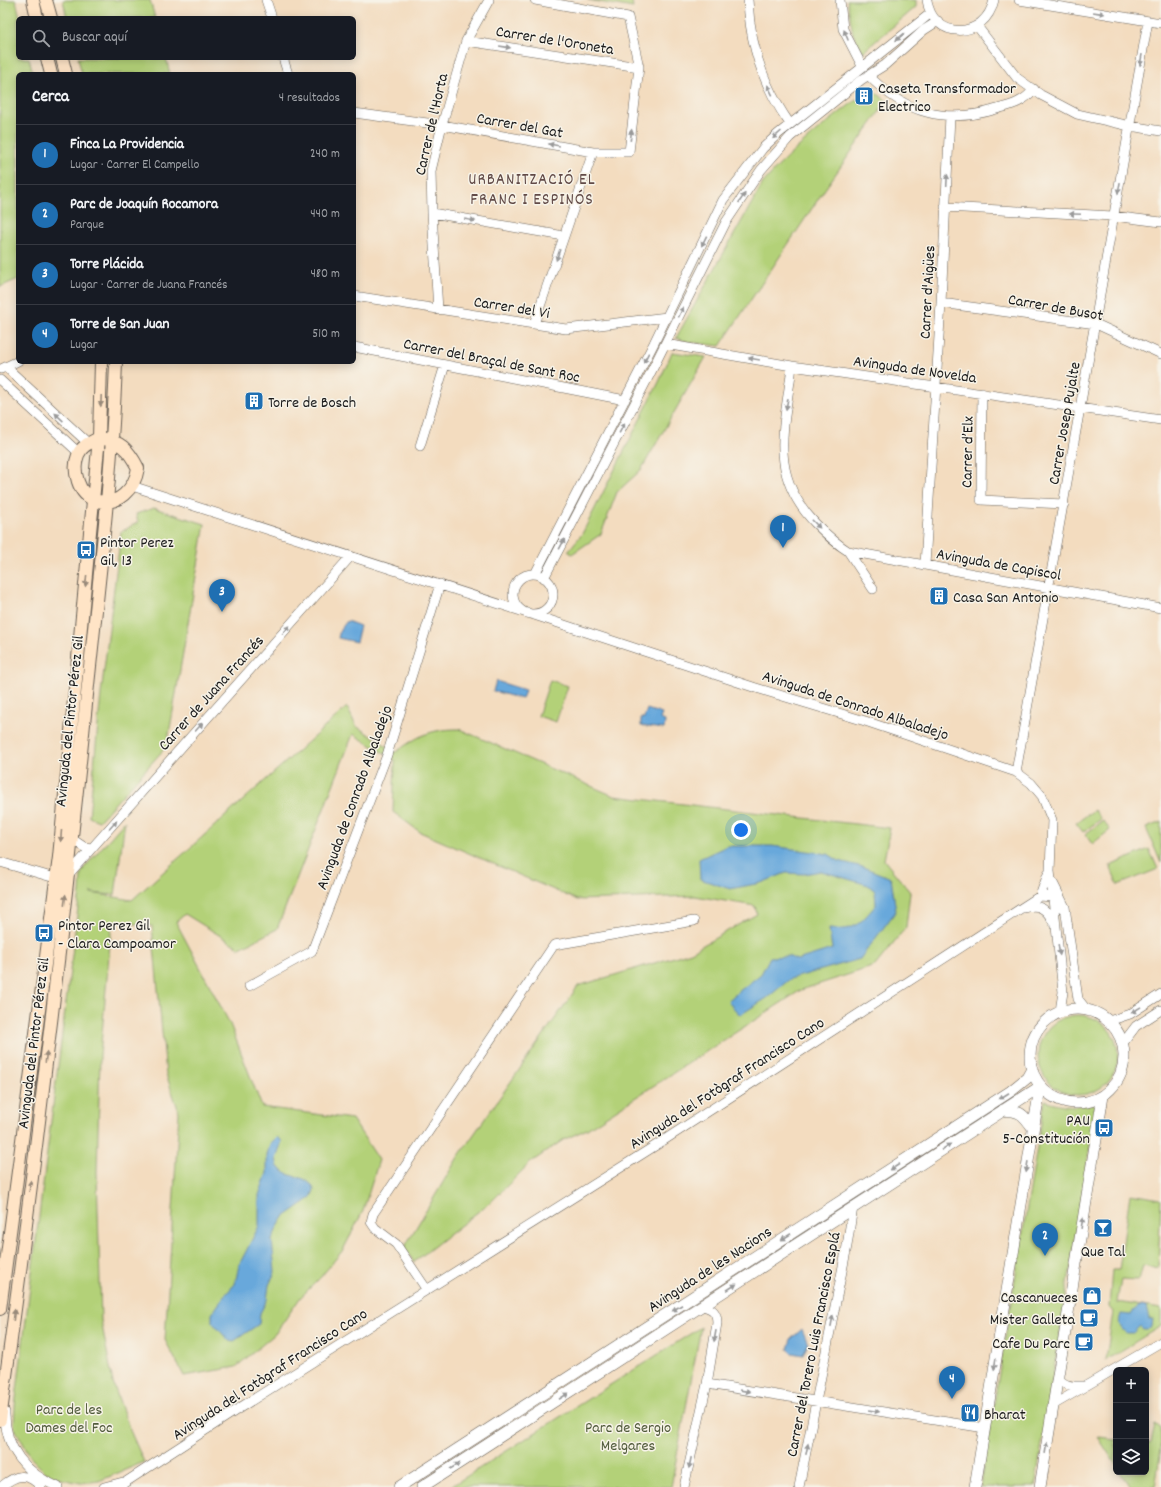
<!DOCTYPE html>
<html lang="es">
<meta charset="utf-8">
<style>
body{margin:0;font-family:Dekko,sans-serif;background:#20242c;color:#f1f3f6}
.controls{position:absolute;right:12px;bottom:12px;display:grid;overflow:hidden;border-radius:6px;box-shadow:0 2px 10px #0003}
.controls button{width:36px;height:36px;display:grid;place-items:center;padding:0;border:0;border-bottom:1px solid #363941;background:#171b24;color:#f1f3f6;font:20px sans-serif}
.you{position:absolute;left:741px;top:830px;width:14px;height:14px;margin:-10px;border:3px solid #fff;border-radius:50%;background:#1a73e8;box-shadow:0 0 0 6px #1a73e833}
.badge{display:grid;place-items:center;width:26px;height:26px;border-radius:50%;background:#1f6fb2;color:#fff;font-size:13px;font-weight:700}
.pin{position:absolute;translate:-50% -33px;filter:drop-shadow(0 1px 2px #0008)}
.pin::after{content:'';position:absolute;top:21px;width:14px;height:12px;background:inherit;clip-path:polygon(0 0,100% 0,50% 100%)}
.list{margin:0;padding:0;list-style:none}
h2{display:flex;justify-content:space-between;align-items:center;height:52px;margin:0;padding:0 16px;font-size:17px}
h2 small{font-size:13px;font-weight:400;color:#9ea1a6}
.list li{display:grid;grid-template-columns:26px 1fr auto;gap:12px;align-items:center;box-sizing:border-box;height:60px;padding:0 16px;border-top:1px solid #363941}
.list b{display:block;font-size:15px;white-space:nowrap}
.list p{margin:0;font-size:13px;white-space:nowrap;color:#9ea1a6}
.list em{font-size:13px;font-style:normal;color:#9ea1a6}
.icon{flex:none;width:22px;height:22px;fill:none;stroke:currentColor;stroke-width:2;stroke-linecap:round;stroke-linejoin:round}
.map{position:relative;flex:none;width:1161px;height:1487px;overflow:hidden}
.search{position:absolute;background:#171b24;box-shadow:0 2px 10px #0003;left:16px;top:16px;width:340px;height:44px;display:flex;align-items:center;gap:10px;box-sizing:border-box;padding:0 14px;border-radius:6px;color:#9ea1a6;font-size:15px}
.panel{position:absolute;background:#171b24;box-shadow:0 2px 10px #0003;left:16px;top:72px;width:340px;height:292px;border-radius:6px}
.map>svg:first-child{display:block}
.green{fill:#b3d178;stroke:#68764a}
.water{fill:#67a8db;stroke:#42627c}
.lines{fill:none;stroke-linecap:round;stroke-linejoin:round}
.minor-casing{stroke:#675f55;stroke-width:10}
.tertiary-casing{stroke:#675f55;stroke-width:12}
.secondary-casing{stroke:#675f55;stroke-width:14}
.minor{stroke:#fff;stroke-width:9}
.tertiary{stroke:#fff;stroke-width:11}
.secondary{stroke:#ffe4c6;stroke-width:12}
.oneway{fill:#999}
.oneway2{fill:#998a7a}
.labels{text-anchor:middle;stroke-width:3;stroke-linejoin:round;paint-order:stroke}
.street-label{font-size:16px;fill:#1c1c1c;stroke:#f7f3e8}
.poi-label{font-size:16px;fill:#1c1c1c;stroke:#f7f3e8;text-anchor:start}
.park-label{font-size:16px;fill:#515b3c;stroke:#f7f3e8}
.neighbourhood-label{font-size:17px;letter-spacing:1px;fill:#624b48;stroke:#f7f3e8}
</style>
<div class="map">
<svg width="1161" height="1487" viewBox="0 0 1161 1487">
<rect width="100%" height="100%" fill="#f7f3e8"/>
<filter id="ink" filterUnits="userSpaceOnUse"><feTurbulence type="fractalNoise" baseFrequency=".025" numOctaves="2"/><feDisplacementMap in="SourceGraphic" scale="8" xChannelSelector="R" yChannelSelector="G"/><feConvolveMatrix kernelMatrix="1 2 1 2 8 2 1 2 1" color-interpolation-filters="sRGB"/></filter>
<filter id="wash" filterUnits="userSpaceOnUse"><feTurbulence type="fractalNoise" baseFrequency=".012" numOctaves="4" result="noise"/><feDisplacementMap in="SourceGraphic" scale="16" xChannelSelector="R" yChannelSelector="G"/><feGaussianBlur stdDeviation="0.9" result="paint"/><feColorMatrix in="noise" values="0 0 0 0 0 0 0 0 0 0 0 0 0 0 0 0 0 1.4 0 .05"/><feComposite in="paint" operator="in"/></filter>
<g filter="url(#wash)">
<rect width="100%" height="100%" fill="#f3dcbf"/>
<!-- green -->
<path class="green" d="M0,0H16L20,18H18V58H29L33,74H18V279L0,287Z
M63,0H150L155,18H67Z
M588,0H632L633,8Z
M847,0H916V7L863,52L853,34Z
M78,58H166L170,74H82Z
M871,89L887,101L825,189L720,346L689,342L676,338L763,183C794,147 833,117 871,89Z
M672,352L706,357L641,470L617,492L601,534L572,554L568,551L582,534L659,382Z
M154,508L205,524L167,746L99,821L89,817L101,694L121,532L138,522L136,514Z
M550,680L568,686L556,722L538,716Z
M347,707L356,726L396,752C418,736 430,729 459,729L614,796L890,828L884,860L910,892L906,927L875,966L801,990L587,1129L563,1140L530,1163L493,1200L414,1262L404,1248L458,1157L578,986L691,952L757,914L755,906L695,896L577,900L420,832L393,812L395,760L353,734L277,929L240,948L185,914L176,922L230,1024L262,1107L352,1119L379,1160L363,1211L343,1250L320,1278L300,1298L275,1334L236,1367L184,1376L165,1340L179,1112L166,1074L152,926L112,921L100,1056L97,1173L101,1320L113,1383L129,1428L144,1462L99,1481L81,1483L61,1479L45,1472L32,1459L14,1427L15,1406L80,892L81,874L84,868L125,821L115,895L91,893L132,900Z
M1094,810L1101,819L1083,832L1076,823Z
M1103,821L1110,830L1092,844L1085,834Z
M1161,822V863L1146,828Z
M1149,849L1158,869L1118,885L1110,866Z
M1038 1055a40 40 0 1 1 80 0a40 40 0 1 1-80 0Z
M1045,1100C1062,1107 1079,1107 1097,1103L1035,1487H980Z
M1130,1194L1161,1199L1158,1268L1143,1265L1139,1280L1121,1279L1117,1302L1161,1309V1326L1106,1360L1113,1312L1109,1307L1112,1270H1119Z
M701,1327L671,1487H450Z
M1155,1425L1161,1427V1448L1155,1487H1130L1120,1472H1146V1442L1151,1443Z
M1098,1437L1116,1439V1465Z"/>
<!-- water -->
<path class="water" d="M347,621L360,626L356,642L338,638L340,630Z
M496,681L525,690L522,699L493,691Z
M647,709L662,714L660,719L665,721L664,729L641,726V718H644Z
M727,846H772L828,854L839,861L863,867L891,878L896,911L860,959L790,979L767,998L740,1015L728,1002L733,996L761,974L770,957L788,956L797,960L832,949L829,929C856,931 859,924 876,905L875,891L868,885L821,871L804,874L786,873L761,883L730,889L700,879L699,859Z
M277,1137L282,1141L276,1159L278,1167L287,1174L304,1179L312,1185L314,1190L311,1198L284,1217L277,1228L272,1240L275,1272L269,1285L267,1300L260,1313L259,1324L234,1341L228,1340L212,1322V1314L224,1296L235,1284L239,1265L259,1226V1195L267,1173V1155L270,1144Z
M1140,1306L1146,1307L1149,1319H1153L1152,1326L1148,1329H1143L1140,1326L1133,1333H1126C1119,1327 1118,1323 1121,1314L1131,1315L1134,1310Z
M802,1329L808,1344L803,1355L792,1353L788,1349L791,1339Z"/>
</g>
<g filter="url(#ink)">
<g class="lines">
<!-- minor casing -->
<g class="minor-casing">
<path id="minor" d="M266,0L272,18
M748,0C750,46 763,86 790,124
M840,0L843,29L862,66
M927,0C932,40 985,41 994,0
M1019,0L1161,23
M977,26L1017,78L1041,95L1077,114L1130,126L1161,131
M466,41L639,67
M283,58L288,74
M868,75C905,113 945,125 997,109C1012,105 1024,102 1034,89
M354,113L442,125L593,152H629L639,67L628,17L535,0
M945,207L1113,216L1161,222
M432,213L564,236
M354,296L566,329L667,317
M941,303L1096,324L1161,354
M438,310L432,213L431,171L442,125L466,41L489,0
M534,324L593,152
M665,344L792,366L1161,420
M354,347L625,400
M792,366C785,427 767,473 815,523C826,534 835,543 848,551L1161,608
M6,367L88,443
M1,369L18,361
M0,380L79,453
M982,393L981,500L1064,504
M420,446L445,365
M132,486L524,612
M848,551L873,589
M925,565L941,303L950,116
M535,574L654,343L723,200L763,148L778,134L931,13
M513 594a20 20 0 1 1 40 0a20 20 0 1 1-40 0Z
M544,578L650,374L726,222L761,170L790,137L861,80L885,65L924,30L938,21
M528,613L753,687L865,721L1016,772L1031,783L1042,796L1052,820L1050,871L1063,992L1060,1011
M1016,772L1148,21
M72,839L84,847L92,848
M0,862L55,878L68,875L351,556
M1053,883L1065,907L1078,999L1086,1009
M1040,896L1048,874
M1024,908C1039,903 1047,909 1053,922
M249,986L312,951L387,755L440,584
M1109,1021L1130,1014L1161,994
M1123,1043L1136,1026L1161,1010
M427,1290L396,1244L375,1228L371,1222L373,1214L554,945L694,921
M1058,1377C1064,1387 1073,1386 1084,1386
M707,1384L985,1428
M1053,1405L1161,1342
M5,1412C4,1447 26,1474 58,1487
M1,1487C15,1475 27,1471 41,1487
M104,1487L123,1482
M118,1487L238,1409L658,1144L1040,896L1052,897L1066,912
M684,1487L707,1384L717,1323C717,1312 713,1309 703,1306
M799,1487L847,1246L853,1207"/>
</g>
<!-- tertiary casing -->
<g class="tertiary-casing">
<path id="tertiary" d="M1030 1056a47 47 0 1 1 94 0a47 47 0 1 1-94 0Z
M1003,1110C1021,1111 1023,1114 1033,1128
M399,1487L1011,1091L1027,1078L1032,1069
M422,1487L1041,1086
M975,1487L1039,1094L1042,1088
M1040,1487L1103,1096"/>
</g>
<!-- secondary casing -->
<g class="secondary-casing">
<path id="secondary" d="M33,0L37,18
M46,0L51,18
M47,58L51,74
M62,58L66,74
M99,438C121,441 128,449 138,468C135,488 118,508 95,500C78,495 72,470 78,455C81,446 91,442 99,438Z
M0,1309L59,857L99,438L101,362
M0,1420C32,1189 60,957 84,724C96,604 112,483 116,362"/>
</g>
<!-- minor -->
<use href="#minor" class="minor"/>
<!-- tertiary -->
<use href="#tertiary" class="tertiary"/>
<!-- secondary -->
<use href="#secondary" class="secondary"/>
</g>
<!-- one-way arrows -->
<defs><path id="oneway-solid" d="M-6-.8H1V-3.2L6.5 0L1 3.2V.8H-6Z"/></defs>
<g class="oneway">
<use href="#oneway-solid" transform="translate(1099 13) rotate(9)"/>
<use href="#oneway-solid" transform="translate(846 35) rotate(-112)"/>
<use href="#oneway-solid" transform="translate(900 37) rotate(140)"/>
<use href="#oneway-solid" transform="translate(505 47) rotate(9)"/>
<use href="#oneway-solid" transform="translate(1141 60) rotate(100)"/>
<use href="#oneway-solid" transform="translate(770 90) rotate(-116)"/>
<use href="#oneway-solid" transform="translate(631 135) rotate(-83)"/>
<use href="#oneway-solid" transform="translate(777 135) rotate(138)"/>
<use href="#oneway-solid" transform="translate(554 145) rotate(-170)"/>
<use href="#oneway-solid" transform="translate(947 180) rotate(-87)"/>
<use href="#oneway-solid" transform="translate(1119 188) rotate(101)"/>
<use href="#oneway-solid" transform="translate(742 198) rotate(-56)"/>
<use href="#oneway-solid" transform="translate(1075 214) rotate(-177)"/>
<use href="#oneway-solid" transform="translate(470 220) rotate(10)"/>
<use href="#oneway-solid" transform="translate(704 241) rotate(116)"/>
<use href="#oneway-solid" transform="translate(558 255) rotate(109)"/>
<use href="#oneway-solid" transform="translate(681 312) rotate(-64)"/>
<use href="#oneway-solid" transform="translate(646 358) rotate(117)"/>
<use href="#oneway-solid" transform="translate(754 359) rotate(-170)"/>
<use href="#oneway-solid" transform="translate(787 404) rotate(100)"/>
<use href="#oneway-solid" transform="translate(59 417) rotate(-137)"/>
<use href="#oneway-solid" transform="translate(622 428) rotate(-62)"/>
<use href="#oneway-solid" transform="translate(816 524) rotate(46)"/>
<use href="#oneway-solid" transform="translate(562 544) rotate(-62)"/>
<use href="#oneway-solid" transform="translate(286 630) rotate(-48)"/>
<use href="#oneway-solid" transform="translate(199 727) rotate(-48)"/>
<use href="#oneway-solid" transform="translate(113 825) rotate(-48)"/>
<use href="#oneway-solid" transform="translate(1059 950) rotate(82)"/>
<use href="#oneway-solid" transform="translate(1136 1010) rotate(148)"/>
<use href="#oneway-solid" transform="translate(1004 1096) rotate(147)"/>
<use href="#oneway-solid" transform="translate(946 1147) rotate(-33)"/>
<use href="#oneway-solid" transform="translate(895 1167) rotate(147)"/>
<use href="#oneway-solid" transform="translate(1027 1167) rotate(99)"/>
<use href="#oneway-solid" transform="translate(1082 1223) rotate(-81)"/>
<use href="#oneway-solid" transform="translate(786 1237) rotate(147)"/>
<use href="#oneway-solid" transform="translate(732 1287) rotate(-33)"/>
<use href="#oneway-solid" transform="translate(677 1308) rotate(147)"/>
<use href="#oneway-solid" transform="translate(832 1321) rotate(-79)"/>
<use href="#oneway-solid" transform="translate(715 1336) rotate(100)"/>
<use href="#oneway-solid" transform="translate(995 1364) rotate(99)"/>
<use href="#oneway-solid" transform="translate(745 1391) rotate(9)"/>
<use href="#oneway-solid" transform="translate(564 1396) rotate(-33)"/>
<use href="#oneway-solid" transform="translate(874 1411) rotate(9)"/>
<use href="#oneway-solid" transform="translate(1046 1448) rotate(-81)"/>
<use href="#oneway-solid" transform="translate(807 1449) rotate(-79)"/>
<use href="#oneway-solid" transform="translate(690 1463) rotate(102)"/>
<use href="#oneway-solid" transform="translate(455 1466) rotate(-32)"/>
</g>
<g class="oneway2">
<use href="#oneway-solid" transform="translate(101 401) rotate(92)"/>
<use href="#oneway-solid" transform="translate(86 581) rotate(96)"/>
<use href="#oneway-solid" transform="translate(61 836) rotate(95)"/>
<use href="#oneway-solid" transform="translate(65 900) rotate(-83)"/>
<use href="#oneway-solid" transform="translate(46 1057) rotate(-83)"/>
<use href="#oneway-solid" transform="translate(30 1186) rotate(-83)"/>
<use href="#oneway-solid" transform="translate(14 1315) rotate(-83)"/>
</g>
</g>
<!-- icons -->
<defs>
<g id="building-square" transform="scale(1)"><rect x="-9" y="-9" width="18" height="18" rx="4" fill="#1f6fb2" stroke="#f7f3e8"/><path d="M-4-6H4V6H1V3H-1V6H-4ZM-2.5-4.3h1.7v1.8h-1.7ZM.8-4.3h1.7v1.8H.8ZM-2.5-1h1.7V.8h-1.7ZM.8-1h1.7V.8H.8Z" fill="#fff"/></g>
<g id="bus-square" transform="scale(1)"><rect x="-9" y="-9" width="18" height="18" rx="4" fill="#1f6fb2" stroke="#f7f3e8"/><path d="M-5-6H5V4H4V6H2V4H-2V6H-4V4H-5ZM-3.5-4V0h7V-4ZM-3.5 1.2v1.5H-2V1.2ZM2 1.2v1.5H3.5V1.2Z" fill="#fff"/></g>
<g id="bar-square" transform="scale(1)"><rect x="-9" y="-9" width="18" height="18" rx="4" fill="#1f6fb2" stroke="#f7f3e8"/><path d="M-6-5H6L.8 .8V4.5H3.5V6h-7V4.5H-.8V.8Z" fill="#fff"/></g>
<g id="shop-square" transform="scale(1)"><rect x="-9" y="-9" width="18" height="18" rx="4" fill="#1f6fb2" stroke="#f7f3e8"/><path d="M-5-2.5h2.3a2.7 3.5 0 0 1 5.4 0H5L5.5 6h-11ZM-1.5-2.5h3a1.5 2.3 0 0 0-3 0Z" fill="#fff"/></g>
<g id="cafe-square" transform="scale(1)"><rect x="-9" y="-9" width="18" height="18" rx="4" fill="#1f6fb2" stroke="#f7f3e8"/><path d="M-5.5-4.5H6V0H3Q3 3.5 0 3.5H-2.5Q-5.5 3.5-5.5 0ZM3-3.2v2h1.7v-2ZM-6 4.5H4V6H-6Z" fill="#fff"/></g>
<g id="restaurant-square" transform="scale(1)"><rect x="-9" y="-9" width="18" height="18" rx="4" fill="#1f6fb2" stroke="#f7f3e8"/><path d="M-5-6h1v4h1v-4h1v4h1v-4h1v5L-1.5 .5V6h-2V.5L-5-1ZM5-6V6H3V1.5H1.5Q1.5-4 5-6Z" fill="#fff"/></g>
</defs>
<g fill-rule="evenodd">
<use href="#building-square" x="864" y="96"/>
<use href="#building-square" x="254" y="401"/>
<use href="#bus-square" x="86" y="550"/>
<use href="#building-square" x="939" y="596"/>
<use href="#bus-square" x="44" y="933"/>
<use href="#bus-square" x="1104" y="1128"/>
<use href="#bar-square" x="1103" y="1228"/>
<use href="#shop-square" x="1092" y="1296"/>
<use href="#cafe-square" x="1089" y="1318"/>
<use href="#cafe-square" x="1084" y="1342"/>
<use href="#restaurant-square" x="970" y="1413"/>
</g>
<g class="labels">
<!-- street labels -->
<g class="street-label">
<text transform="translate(555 39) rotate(9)" y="6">Carrer de l'Oroneta</text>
<text transform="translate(430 124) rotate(-77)" y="6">Carrer de l'Horta</text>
<text transform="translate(520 124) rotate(10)" y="6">Carrer del Gat</text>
<text transform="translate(926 292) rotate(-87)" y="6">Carrer d'Aigües</text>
<text transform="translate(512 306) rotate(9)" y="6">Carrer del Vi</text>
<text transform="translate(1056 306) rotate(10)" y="6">Carrer de Busot</text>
<text transform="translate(492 359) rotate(11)" y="6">Carrer del Braçal de Sant Roc</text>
<text transform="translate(915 368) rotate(8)" y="6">Avinguda de Novelda</text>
<text transform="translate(1063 423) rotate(-80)" y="6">Carrer Josep Pujalte</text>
<text transform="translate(966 452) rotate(-89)" y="6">Carrer d’Elx</text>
<text transform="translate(999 563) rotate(10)" y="6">Avinguda de Capiscol</text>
<text transform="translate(210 692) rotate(-48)" y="6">Carrer de Juana Francés</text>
<text transform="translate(856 704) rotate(18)" y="6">Avinguda de Conrado Albaladejo</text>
<text transform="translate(68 721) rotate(-84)" y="6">Avinguda del Pintor Pérez Gil</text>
<text transform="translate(353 797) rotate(-70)" y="6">Avinguda de Conrado Albaladejo</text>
<text transform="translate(32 1043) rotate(-83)" y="6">Avinguda del Pintor Pérez Gil</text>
<text transform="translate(726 1082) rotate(-33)" y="6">Avinguda del Fotògraf Francisco Cano</text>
<text transform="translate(709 1268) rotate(-33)" y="6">Avinguda de les Nacions</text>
<text transform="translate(812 1344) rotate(-79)" y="6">Carrer del Torero Luis Francisco Esplá</text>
<text transform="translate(269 1373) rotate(-33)" y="6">Avinguda del Fotògraf Francisco Cano</text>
</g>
<!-- poi labels -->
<g class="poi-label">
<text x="878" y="93">Caseta Transformador<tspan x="878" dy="18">Electrico</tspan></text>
<text x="268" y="407">Torre de Bosch</text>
<text x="100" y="547">Pintor Perez<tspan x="100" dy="18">Gil, 13</tspan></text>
<text x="953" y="602">Casa San Antonio</text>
<text x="58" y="930">Pintor Perez Gil<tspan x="58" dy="18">- Clara Campoamor</tspan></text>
<text x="1090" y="1125" text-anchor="end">PAU<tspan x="1090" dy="18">5-Constitución</tspan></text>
<text x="1103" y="1256" text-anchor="middle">Que Tal</text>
<text x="1078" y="1302" text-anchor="end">Cascanueces</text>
<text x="1075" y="1324" text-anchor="end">Mister Galleta</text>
<text x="1070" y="1348" text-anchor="end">Cafe Du Parc</text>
<text x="984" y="1419">Bharat</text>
</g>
<!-- park labels -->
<g class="park-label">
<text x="69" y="1414">Parc de les<tspan x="69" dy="18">Dames del Foc</tspan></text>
<text x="628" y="1432">Parc de Sergio<tspan x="628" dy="18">Melgares</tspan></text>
</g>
<!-- neighbourhood labels -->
<g class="neighbourhood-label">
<text x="532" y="184">URBANITZACIÓ EL<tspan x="532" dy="20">FRANC I ESPINÓS</tspan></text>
</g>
</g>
</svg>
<div class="controls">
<button>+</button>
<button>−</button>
<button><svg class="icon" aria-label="layers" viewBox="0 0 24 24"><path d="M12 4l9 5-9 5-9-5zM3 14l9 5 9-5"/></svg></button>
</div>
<div class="you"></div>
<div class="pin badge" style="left:783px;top:548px">1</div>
<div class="pin badge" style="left:1045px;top:1256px">2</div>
<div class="pin badge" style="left:222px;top:612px">3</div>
<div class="pin badge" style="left:952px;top:1399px">4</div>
<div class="search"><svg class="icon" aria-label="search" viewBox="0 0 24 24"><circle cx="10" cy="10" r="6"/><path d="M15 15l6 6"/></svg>Buscar aquí</div>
<section class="panel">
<h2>Cerca<small>4 resultados</small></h2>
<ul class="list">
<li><span class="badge">1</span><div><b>Finca La Providencia</b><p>Lugar · Carrer El Campello</p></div><em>240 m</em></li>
<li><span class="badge">2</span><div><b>Parc de Joaquín Rocamora</b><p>Parque</p></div><em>440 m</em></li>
<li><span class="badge">3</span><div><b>Torre Plácida</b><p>Lugar · Carrer de Juana Francés</p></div><em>480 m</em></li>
<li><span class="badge">4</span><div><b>Torre de San Juan</b><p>Lugar</p></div><em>510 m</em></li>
</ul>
</section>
</div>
